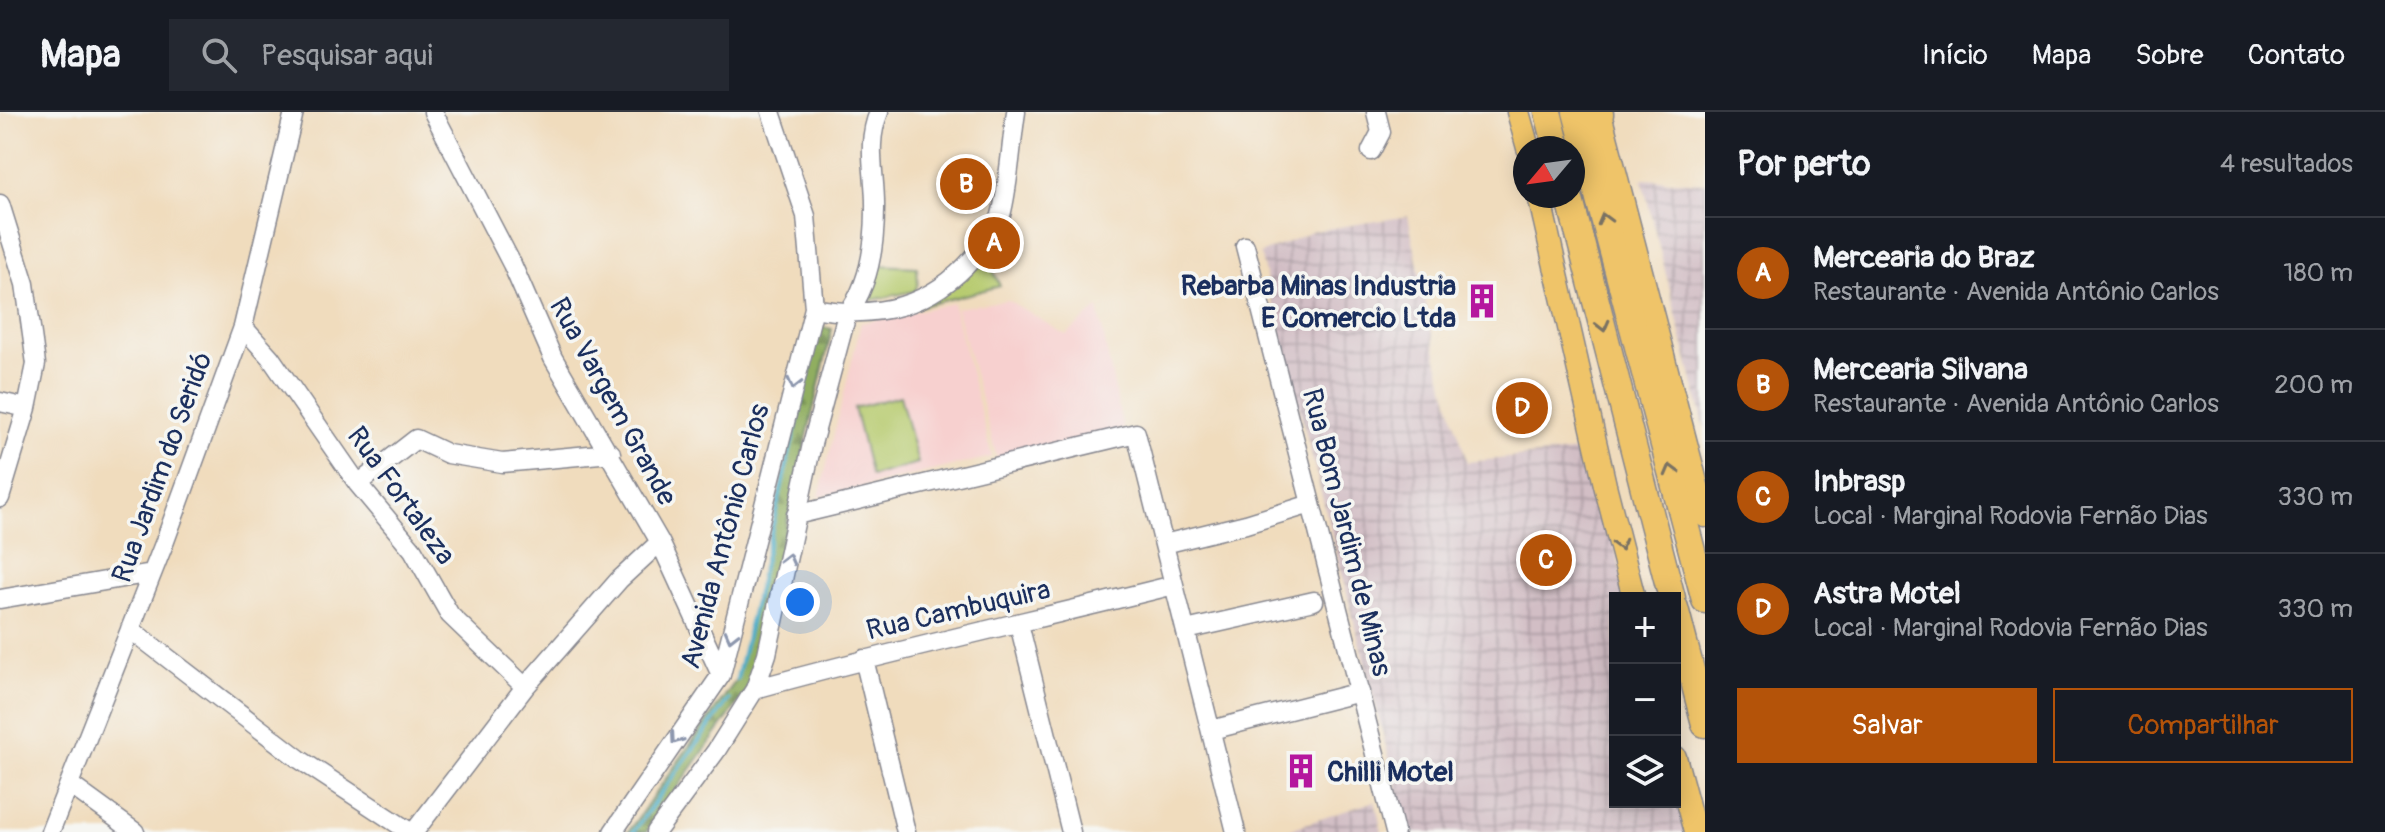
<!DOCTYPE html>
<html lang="pt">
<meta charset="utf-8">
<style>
body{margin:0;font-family:Pangolin,sans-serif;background:#242831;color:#f1f3f6}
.controls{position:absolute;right:24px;bottom:24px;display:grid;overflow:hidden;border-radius:0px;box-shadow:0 4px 20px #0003}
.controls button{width:72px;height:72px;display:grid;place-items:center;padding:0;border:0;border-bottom:2px solid #363941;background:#171b24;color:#f1f3f6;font:40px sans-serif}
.compass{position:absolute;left:1513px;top:24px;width:72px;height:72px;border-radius:50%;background:#171b24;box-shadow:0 4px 20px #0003;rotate:241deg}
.you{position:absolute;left:800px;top:490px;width:28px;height:28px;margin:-20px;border:6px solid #fff;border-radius:50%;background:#1a73e8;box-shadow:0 0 0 12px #1a73e833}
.badge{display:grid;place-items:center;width:52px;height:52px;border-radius:50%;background:#b45309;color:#fff;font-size:26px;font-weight:700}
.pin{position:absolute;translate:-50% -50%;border:4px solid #fff;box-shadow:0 2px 8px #0006}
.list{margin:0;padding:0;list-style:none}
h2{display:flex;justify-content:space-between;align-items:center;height:104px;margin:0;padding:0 32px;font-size:34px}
h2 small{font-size:26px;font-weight:400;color:#9ea1a6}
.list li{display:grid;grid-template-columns:52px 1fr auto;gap:24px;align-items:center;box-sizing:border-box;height:112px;padding:0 32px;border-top:2px solid #363941}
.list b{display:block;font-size:30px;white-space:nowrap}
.list p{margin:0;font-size:26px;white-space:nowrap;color:#9ea1a6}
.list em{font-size:26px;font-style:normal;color:#9ea1a6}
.actions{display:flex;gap:16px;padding:24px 32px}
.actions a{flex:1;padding:18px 0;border:2px solid #b45309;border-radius:0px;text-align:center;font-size:28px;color:#b45309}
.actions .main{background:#b45309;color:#fff}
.icon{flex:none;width:44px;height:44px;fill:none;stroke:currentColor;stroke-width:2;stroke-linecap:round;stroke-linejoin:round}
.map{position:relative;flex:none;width:1705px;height:720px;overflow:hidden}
header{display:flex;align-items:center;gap:48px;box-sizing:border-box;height:112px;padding:0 40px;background:#171b24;border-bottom:2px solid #363941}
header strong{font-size:38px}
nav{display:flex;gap:44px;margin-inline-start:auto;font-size:28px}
.search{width:560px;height:72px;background:#242831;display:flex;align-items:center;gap:20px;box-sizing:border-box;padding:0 28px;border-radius:0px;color:#9ea1a6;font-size:30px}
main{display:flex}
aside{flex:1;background:#171b24}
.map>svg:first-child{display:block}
.built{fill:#f7d0cf}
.industrial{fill:url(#industrial-grid)}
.green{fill:#b6ca6d;stroke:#687c66;stroke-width:2}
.forest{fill:url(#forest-firs);stroke:#566e5f;stroke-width:2}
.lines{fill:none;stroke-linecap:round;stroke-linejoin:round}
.stream{stroke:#4cadcb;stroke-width:4}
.minor-casing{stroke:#86868e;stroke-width:21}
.major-casing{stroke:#86868e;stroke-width:25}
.highway-casing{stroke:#86868e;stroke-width:29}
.minor{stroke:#fff;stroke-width:18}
.major{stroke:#efc469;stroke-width:22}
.highway{stroke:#efc469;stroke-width:26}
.oneway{stroke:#7a7263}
.oneway2{stroke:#8d97ae}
.labels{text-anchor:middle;stroke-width:7;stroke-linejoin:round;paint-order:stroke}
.poi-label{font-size:28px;font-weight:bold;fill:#1b2f5e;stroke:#f6f6f2;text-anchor:end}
.street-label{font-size:28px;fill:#1b2f5e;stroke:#f6f6f2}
</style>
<header>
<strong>Mapa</strong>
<div class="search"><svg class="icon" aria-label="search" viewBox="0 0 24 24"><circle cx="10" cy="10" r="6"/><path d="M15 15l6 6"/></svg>Pesquisar aqui</div>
<nav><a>Início</a><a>Mapa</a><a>Sobre</a><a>Contato</a></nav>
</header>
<main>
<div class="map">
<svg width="1705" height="720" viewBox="0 0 1705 720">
<defs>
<pattern id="industrial-grid" width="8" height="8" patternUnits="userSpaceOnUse" patternTransform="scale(2)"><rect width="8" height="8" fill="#d2bec5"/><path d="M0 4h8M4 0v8" fill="none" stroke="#aa9ba3"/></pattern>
<pattern id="forest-firs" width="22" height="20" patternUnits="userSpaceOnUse" patternTransform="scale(2)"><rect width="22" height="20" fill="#90ae60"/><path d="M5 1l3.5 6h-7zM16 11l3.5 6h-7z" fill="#758e52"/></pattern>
</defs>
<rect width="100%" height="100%" fill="#f6f6f2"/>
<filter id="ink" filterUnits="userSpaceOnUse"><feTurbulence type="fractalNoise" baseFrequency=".0125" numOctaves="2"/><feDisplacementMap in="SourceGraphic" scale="16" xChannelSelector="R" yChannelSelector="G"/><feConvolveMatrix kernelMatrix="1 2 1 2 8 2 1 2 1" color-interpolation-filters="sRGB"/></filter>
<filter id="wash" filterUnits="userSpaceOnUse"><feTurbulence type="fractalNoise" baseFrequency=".006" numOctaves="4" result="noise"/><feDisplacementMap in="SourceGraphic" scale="32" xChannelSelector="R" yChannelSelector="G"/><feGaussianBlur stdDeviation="1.8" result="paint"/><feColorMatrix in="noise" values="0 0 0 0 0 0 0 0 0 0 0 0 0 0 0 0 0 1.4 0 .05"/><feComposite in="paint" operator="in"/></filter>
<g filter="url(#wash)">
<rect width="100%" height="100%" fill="#f0dcbd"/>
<!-- built -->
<path class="built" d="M1008,188L1066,223L1098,196L1123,317L997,347L956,196Z
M953,191L992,345L819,385L861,211Z"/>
<!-- industrial -->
<path class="industrial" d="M1642,67L1705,71V317Z
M1408,104L1438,251L1467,350L1590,338L1628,486H1615V690H1675V670L1688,720H1408L1260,142L1314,119Z
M1375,689L1382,720H1281Z"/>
<!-- green -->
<path class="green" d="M979,148L989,149L1000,174L902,199Z
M878,153L917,155L918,171L915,179L867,189Z
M900,284L918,351L871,364L854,296Z"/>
<!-- forest -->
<path class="forest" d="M817,214L832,217L748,577L646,720H628L737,567Z"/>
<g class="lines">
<!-- stream -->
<path class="stream" d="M737,567L818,219
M633,720L729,587"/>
</g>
</g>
<g filter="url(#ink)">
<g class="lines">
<!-- minor casing -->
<g class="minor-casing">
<path id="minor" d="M433,0L512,152L553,246L660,430L721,563
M1371,39L1381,20L1376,0
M0,92L25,172L36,252L27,296L0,386
M1245,134L1395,720
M814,196C878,208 931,195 974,145C984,134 997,117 1001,103C1009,74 1011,31 1016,0
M243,215L270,245L358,372L413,438L450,503L525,575
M0,290L27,296
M358,372L416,327L448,342L502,351L611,341
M796,403L1136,321L1236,720
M1164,432L1246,412L1311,392
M0,487L152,461
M1019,512L1071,720
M130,517L299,647L410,720
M1186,518L1314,489
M864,547L906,720
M755,577C894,538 1035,508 1174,473
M1211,618L1360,580
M69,672L135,720
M50,720L165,429L243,215L294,0
M414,720L525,575L619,468L660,430
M613,720L721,563L814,196L806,104L771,0
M656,720L716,639L755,577L767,542L812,332L847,202C869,174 875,133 875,97C876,63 865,33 879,0"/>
</g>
<!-- major casing -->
<g class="major-casing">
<path id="major" d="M1518,0L1528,36
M1600,2L1705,404
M1539,84L1605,373L1634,486
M1675,645L1695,720"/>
</g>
<!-- highway casing -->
<g class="highway-casing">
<path id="highway" d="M1548,0L1557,36
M1576,0L1705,488
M1599,0L1600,2
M1569,84L1672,486
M1675,496L1705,612"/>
</g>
<!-- minor -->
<use href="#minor" class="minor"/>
<!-- major -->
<use href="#major" class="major"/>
<!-- highway -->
<use href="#highway" class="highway"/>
</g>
<!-- one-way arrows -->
<defs><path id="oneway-chevron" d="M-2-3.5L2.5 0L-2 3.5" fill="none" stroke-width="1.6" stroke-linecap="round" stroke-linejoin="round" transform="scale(2)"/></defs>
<g class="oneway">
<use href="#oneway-chevron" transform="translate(1604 107) rotate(-105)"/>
<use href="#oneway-chevron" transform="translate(1603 214) rotate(76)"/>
<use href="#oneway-chevron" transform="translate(1671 358) rotate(-105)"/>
<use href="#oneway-chevron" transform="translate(1620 433) rotate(75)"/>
</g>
<g class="oneway2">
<use href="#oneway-chevron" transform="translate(794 272) rotate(104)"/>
<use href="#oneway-chevron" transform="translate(788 447) rotate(-76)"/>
<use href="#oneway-chevron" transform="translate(731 524) rotate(104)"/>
<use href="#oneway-chevron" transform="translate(676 627) rotate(125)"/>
</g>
</g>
<!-- icons -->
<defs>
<g id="building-bare" transform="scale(2.76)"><path d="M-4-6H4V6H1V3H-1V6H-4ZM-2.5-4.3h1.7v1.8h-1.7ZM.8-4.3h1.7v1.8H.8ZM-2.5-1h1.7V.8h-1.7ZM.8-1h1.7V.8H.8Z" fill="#b5179e" stroke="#f6f6f2" stroke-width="2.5" paint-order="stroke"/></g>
</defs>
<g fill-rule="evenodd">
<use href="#building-bare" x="1482" y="189"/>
<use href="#building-bare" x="1301" y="659"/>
</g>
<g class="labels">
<!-- poi labels -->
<g class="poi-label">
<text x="1456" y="183">Rebarba Minas Industria<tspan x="1456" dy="32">E Comercio Ltda</tspan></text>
<text x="1327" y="669" text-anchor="start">Chilli Motel</text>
</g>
<!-- street labels -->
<g class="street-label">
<text transform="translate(614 289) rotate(61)" y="10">Rua Vargem Grande</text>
<text transform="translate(161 355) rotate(-70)" y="10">Rua Jardim do Seridó</text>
<text transform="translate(402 383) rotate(54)" y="10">Rua Fortaleza</text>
<text transform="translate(1348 420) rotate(76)" y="10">Rua Bom Jardim de Minas</text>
<text transform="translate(724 424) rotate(-75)" y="10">Avenida Antônio Carlos</text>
<text transform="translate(958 497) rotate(-13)" y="10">Rua Cambuquira</text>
</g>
</g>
</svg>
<div class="controls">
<button>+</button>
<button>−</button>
<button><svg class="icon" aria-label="layers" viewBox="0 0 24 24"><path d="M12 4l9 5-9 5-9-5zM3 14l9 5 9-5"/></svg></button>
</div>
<svg class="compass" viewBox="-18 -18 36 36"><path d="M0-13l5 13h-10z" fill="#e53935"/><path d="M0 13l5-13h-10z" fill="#9ea1a6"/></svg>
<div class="you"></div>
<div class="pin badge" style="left:994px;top:131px">A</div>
<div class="pin badge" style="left:966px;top:72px">B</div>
<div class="pin badge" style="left:1546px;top:448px">C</div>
<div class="pin badge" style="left:1522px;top:296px">D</div>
</div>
<aside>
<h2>Por perto<small>4 resultados</small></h2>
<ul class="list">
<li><span class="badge">A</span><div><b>Mercearia do Braz</b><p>Restaurante · Avenida Antônio Carlos</p></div><em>180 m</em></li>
<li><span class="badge">B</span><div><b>Mercearia Silvana</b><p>Restaurante · Avenida Antônio Carlos</p></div><em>200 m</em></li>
<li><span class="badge">C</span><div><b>Inbrasp</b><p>Local · Marginal Rodovia Fernão Dias</p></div><em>330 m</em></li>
<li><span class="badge">D</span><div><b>Astra Motel</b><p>Local · Marginal Rodovia Fernão Dias</p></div><em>330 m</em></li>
</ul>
<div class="actions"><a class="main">Salvar</a><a>Compartilhar</a></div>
</aside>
</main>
